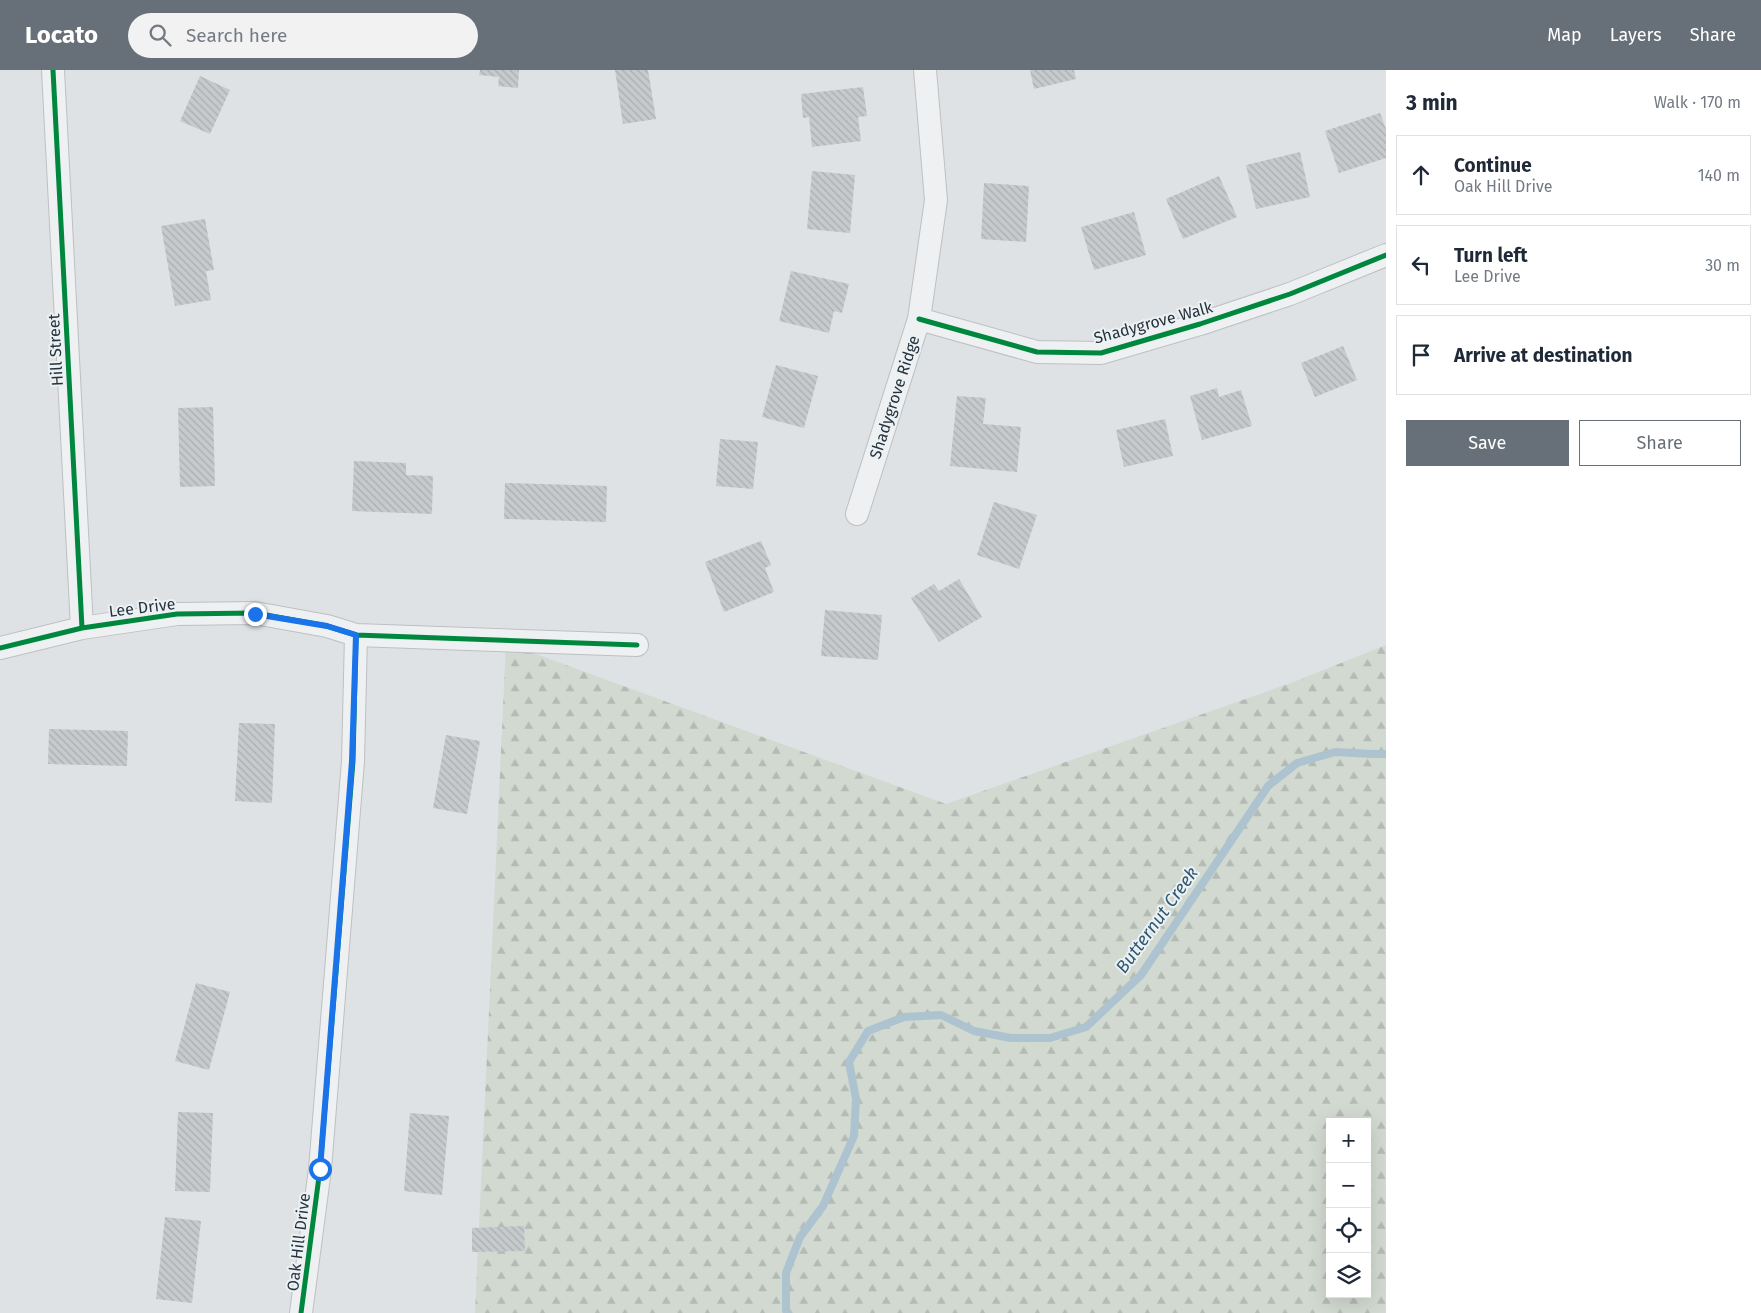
<!DOCTYPE html>
<meta charset="utf-8">
<style>
body{margin:0;font-family:"Fira Sans",sans-serif;background:#f2f2f3;color:#1f2937}
.controls{position:absolute;right:15px;bottom:15px;display:grid;overflow:hidden;border-radius:0px;box-shadow:0 5px 20px #0002}
.controls button{width:45px;height:45px;display:grid;place-items:center;padding:0;border:0;border-bottom:1px solid #e0e1e3;background:#fff;color:#1f2937;font:25px sans-serif}
.stop{position:absolute;width:15px;height:15px;margin:-11px;border:4px solid #1a73e8;border-radius:50%;background:#fff}
.stop.end{background:#1a73e8;border-color:#fff;box-shadow:0 1px 5px #0008}
.list{margin:0;padding:0;list-style:none}
h2{display:flex;justify-content:space-between;align-items:center;height:65px;margin:0;padding:0 20px;font-size:21px}
h2 small{font-size:16px;font-weight:400;color:#747a83}
.list li{display:grid;grid-template-columns:32px 1fr auto;gap:15px;align-items:center;box-sizing:border-box;height:80px;margin:0 10px 10px;padding:0 10px;border:1px solid #e0e1e3;border-radius:0px}
.list b{display:block;font-size:19px;white-space:nowrap}
.list p{margin:0;font-size:16px;white-space:nowrap;color:#747a83}
.list em{font-size:16px;font-style:normal;color:#747a83}
.actions{display:flex;gap:10px;padding:15px 20px}
.actions a{flex:1;padding:11px 0;border:1px solid #677078;border-radius:0px;text-align:center;font-size:18px;color:#677078}
.actions .main{background:#677078;color:#fff}
.icon{flex:none;width:28px;height:28px;fill:none;stroke:currentColor;stroke-width:2;stroke-linecap:round;stroke-linejoin:round}
.map{position:relative;flex:none;width:1386px;height:1243px;overflow:hidden}
header{display:flex;align-items:center;gap:30px;box-sizing:border-box;height:70px;padding:0 25px;background:#677078;color:#fff}
header strong{font-size:24px}
nav{display:flex;gap:28px;margin-inline-start:auto;font-size:18px}
.search{width:350px;height:45px;background:#f2f2f3;display:flex;align-items:center;gap:12px;box-sizing:border-box;padding:0 18px;border-radius:28px;color:#747a83;font-size:19px}
main{display:flex}
aside{flex:1;background:#fff}
.map>svg:first-child{display:block}
.forest{fill:url(#forest-firs);fill-rule:evenodd}
.lines{fill:none;stroke-linecap:round;stroke-linejoin:round}
.stream{stroke:#adc3d0;stroke-width:8}
.building{fill:url(#building-back-hatch)}
.minor-casing{stroke:#bdc0c3;stroke-width:24}
.minor{stroke:#eef0f1;stroke-width:22}
.cycleway-casing{stroke:#ecf1f4;stroke-width:8}
.cycleway{stroke:#00873e;stroke-width:5}
.route{stroke:#1a73e8;stroke-width:6}
.labels{text-anchor:middle;stroke-width:4;stroke-linejoin:round;paint-order:stroke}
.street-label{font-size:16px;fill:#26323d;stroke:#ecf1f4}
.water-label{font-size:18px;font-style:italic;fill:#315871;stroke:#ecf1f4}
</style>
<header>
<strong>Locato</strong>
<div class="search"><svg class="icon" aria-label="search" viewBox="0 0 24 24"><circle cx="10" cy="10" r="6"/><path d="M15 15l6 6"/></svg>Search here</div>
<nav><a>Map</a><a>Layers</a><a>Share</a></nav>
</header>
<main>
<div class="map">
<svg width="1386" height="1243" viewBox="0 0 1386 1243">
<defs>
<pattern id="forest-firs" width="22" height="20" patternUnits="userSpaceOnUse" patternTransform="scale(1.25)"><rect width="22" height="20" fill="#d1d9d0"/><path d="M5 1l3.5 6h-7zM16 11l3.5 6h-7z" fill="#b3bbb4"/></pattern>
<pattern id="building-back-hatch" width="6" height="6" patternUnits="userSpaceOnUse" patternTransform="scale(1.25)"><rect width="6" height="6" fill="#c7cacd"/><path d="M-1 5l2 2M0 0l6 6M5-1l2 2" fill="none" stroke="#abaeb1"/></pattern>
</defs>
<rect width="100%" height="100%" fill="#dfe2e5"/>
<!-- forest -->
<path class="forest" d="M506,573L946,734L1291,613L1386,575V1243H475ZM1330,1052H1367V1224H1330Z"/>
<g class="lines">
<!-- stream -->
<path class="stream" d="M787,1243L786,1240V1203L800,1167L823,1136L854,1066L856,1029L849,992L868,961L904,947L941,945L974,961L1011,968H1050L1086,957L1141,905L1268,716L1297,693L1335,682L1372,684H1386"/>
</g>
<!-- building -->
<path class="building" d="M480,0H519L518,18L498,16L499,7L479,5Z
M615,0H648L656,49L623,54Z
M1030,0H1074L1076,9L1034,19Z
M200,6L230,20L210,64L180,51Z
M863,17L867,46L858,47L861,71L812,77L809,47L803,48L801,24Z
M1380,43L1386,59V88L1339,103L1325,61Z
M1300,82L1310,127L1256,139L1246,95Z
M812,101L855,105L850,163L807,159Z
M1219,106L1237,147L1183,169L1166,129Z
M984,113L1029,116L1026,172L981,169Z
M1134,142L1146,185L1094,200L1081,157Z
M205,149L214,200L206,201L211,230L175,236L161,156Z
M791,201L849,214L842,243L834,241L829,263L779,251Z
M1343,276L1357,310L1315,327L1301,293Z
M776,295L818,306L804,358L762,347Z
M1217,318L1219,327L1241,320L1252,356L1202,370L1190,326Z
M957,326L986,328L983,354L1021,357L1017,402L950,396Z
M213,337L215,416L180,417L178,338Z
M1165,349L1173,386L1124,397L1116,360Z
M720,369L758,372L753,419L716,416Z
M354,391L406,393V405L433,406L432,444L352,441Z
M505,413L607,416L606,452L504,449Z
M994,432L1037,445L1019,499L977,485Z
M761,471L771,495L765,498L774,522L724,542L705,492Z
M959,509L982,547L939,572L911,528L934,514L939,521Z
M825,540L882,545L878,590L821,586Z
M239,653L275,654L272,733L235,731Z
M49,659L128,661L127,696L48,694Z
M446,665L480,671L467,744L433,738Z
M196,913L230,922L209,1000L175,991Z
M178,1042L213,1043L210,1122L175,1121Z
M410,1043L449,1046L442,1125L404,1121Z
M165,1147L201,1151L192,1233L156,1229Z
M524,1156L525,1181L472,1182V1158Z"/>
<g class="lines">
<!-- minor casing -->
<g class="minor-casing">
<path id="minor" d="M53,0L82,558
M919,249L1037,282L1101,283L1200,254L1290,224L1386,185
M857,444L919,249L936,130L925,0
M0,578L82,558L177,544L255,543L327,556L356,565L637,575
M301,1243L320,1099L353,691L356,565"/>
</g>
<!-- minor -->
<use href="#minor" class="minor"/>
<!-- cycleway casing -->
<g class="cycleway-casing">
<path id="cycleway" d="M53,0L82,558
M919,249L1037,282L1101,283L1200,254L1290,224L1386,185
M0,578L82,558L177,544L255,543L327,556L356,565L637,575
M301,1243L320,1099L353,691L356,565"/>
</g>
<!-- cycleway -->
<use href="#cycleway" class="cycleway"/>
</g>
<g class="lines">
<!-- route -->
<path class="route" d="M255,544L327,556L356,565L352,691L320,1099"/>
</g>
<g class="labels">
<!-- street labels -->
<g class="street-label">
<text transform="translate(1153 252) rotate(-15)" y="6">Shadygrove Walk</text>
<text transform="translate(55 280) rotate(-93)" y="6">Hill Street</text>
<text transform="translate(894 327) rotate(-72)" y="6">Shadygrove Ridge</text>
<text transform="translate(142 537) rotate(-7)" y="6">Lee Drive</text>
<text transform="translate(298 1172) rotate(-83)" y="6">Oak Hill Drive</text>
</g>
<!-- water labels -->
<g class="water-label">
<text transform="translate(1157 850) rotate(-54)" y="6">Butternut Creek</text>
</g>
</g>
</svg>
<div class="controls">
<button>+</button>
<button>−</button>
<button><svg class="icon" aria-label="locate" viewBox="0 0 24 24"><circle cx="12" cy="12" r="6"/><path d="M12 2v4M12 18v4M2 12h4M18 12h4"/></svg></button>
<button><svg class="icon" aria-label="layers" viewBox="0 0 24 24"><path d="M12 4l9 5-9 5-9-5zM3 14l9 5 9-5"/></svg></button>
</div>
<div class="stop" style="left:320px;top:1099px"></div>
<div class="stop end" style="left:255px;top:544px"></div>
</div>
<aside>
<h2>3 min<small>Walk · 170 m</small></h2>
<ul class="list">
<li><svg class="icon" aria-label="ahead" viewBox="0 0 24 24"><path d="M12 20V5M6 11l6-6 6 6"/></svg><div><b>Continue</b><p>Oak Hill Drive</p></div><em>140 m</em></li>
<li><svg class="icon" aria-label="left" viewBox="0 0 24 24"><path d="M17 20v-9H6M10 6l-5 5 5 5"/></svg><div><b>Turn left</b><p>Lee Drive</p></div><em>30 m</em></li>
<li><svg class="icon" aria-label="arrive" viewBox="0 0 24 24"><path d="M6 21V4h12l-3 4 3 4H6"/></svg><div><b>Arrive at destination</b></div></li>
</ul>
<div class="actions"><a class="main">Save</a><a>Share</a></div>
</aside>
</main>
